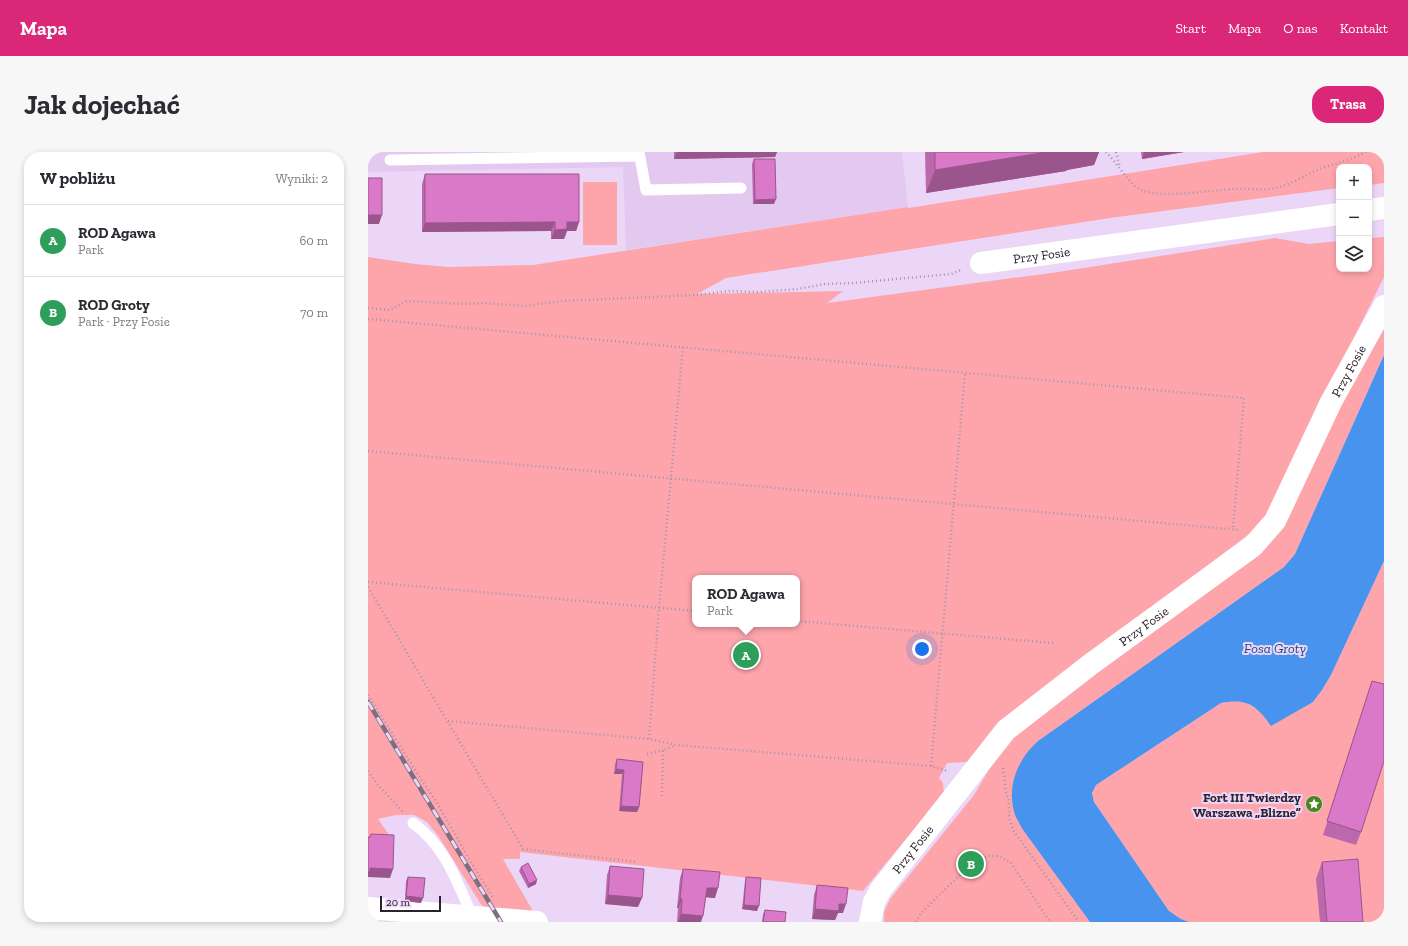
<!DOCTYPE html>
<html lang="pl">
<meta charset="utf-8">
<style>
body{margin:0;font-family:"Zilla Slab",serif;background:#f7f7f7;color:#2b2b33}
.controls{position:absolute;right:12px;top:12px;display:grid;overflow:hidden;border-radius:8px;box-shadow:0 2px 6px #0003}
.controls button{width:36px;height:36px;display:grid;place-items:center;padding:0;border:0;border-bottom:1px solid #e1e1e2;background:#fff;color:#2b2b33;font:20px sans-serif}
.scale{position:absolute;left:12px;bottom:10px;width:61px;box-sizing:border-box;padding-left:4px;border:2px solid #2a222e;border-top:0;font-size:11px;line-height:14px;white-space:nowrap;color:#2a222e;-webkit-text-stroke:3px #ecd6f7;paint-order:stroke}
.you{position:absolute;left:554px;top:497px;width:14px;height:14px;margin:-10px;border:3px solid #fff;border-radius:50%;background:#1a73e8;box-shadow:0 0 0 6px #1a73e833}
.badge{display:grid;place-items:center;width:26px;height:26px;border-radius:50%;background:#db2777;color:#fff;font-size:13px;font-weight:700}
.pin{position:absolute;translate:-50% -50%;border:2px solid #fff;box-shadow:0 1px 4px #0006}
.popup{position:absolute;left:324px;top:423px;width:108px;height:52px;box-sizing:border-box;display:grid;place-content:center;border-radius:8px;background:#fff;filter:drop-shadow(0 1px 3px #0005);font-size:13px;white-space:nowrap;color:#7c7c81}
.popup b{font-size:15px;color:#2b2b33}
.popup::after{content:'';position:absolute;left:50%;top:100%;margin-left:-8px;border:8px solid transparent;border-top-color:#fff}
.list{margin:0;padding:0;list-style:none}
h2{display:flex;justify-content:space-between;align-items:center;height:52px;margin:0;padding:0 16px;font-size:17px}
h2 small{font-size:13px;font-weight:400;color:#7c7c81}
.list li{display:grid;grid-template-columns:26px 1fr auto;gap:12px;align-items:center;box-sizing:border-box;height:72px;padding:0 16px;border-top:1px solid #e1e1e2}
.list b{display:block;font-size:15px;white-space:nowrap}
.list p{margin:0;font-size:13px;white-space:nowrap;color:#7c7c81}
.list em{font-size:13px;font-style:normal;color:#7c7c81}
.icon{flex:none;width:22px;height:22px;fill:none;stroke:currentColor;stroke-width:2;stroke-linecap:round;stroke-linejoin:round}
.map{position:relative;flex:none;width:1016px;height:770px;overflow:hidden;border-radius:16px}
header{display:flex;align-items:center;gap:24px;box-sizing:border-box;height:56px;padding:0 20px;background:#db2777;color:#fff}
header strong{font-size:19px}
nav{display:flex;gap:22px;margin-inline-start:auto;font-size:14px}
.intro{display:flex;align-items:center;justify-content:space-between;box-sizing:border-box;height:96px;padding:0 24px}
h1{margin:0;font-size:28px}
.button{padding:10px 18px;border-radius:16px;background:#db2777;color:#fff;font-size:14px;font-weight:700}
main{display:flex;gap:24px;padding:0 24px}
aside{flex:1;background:#fff;border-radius:16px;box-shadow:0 2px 6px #0003}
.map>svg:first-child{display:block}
.built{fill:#e3c9f0}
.green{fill:#fea5ac;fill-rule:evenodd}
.water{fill:#4793ed}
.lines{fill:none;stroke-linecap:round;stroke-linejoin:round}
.path{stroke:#a493ac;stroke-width:2.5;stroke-dasharray:1 3;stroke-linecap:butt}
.service{stroke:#fff;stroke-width:11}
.minor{stroke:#fff;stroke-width:22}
.rail-casing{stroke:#7c6e83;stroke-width:4.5}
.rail{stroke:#ecd6f7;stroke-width:3;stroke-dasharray:9;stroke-linecap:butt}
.wall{fill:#bb68ac}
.shaded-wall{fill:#99558c}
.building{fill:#da79c8;stroke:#99558c}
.labels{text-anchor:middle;stroke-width:4;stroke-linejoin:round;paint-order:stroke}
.street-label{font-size:13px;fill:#2a222e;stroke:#ecd6f7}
.poi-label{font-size:13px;font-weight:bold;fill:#2a222e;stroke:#ecd6f7;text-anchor:end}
.water-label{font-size:14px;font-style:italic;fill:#184b85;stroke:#ecd6f7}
</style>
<header>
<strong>Mapa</strong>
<nav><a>Start</a><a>Mapa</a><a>O nas</a><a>Kontakt</a></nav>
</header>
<div class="intro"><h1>Jak dojechać</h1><a class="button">Trasa</a></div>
<main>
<aside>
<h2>W pobliżu<small>Wyniki: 2</small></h2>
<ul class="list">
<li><span class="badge" style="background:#2e9e5b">A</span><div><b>ROD Agawa</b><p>Park</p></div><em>60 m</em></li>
<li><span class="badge" style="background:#2e9e5b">B</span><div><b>ROD Groty</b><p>Park · Przy Fosie</p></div><em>70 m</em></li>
</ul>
</aside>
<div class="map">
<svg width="1016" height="770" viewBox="0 0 1016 770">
<rect width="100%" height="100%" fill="#ecd6f7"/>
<!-- built -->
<path class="built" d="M0,0H534L540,55L258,98L255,15L0,20Z"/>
<!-- green -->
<path class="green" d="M895,0H1016V31L1001,33V15H971V36L742,66L358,126L329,142L475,139L459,151L690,120L907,86L941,92L971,89V117H1001V86L1016,85V125L896,368L881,382L642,563L599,610L579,611L571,626L575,631L576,641L495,739L152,700V707H135L166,761L116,755L112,751L71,685L59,670L46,663H28L10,667L26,690L0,686V105L47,112L81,115L165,113L540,55V56ZM327,426H429V472H327Z
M215,30H249V93H215Z
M1016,158V203L927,402L916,415L670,589C650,607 639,637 647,663C649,668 652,673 655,678L722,770H516V760L522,747L606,643L623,614L653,572L885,406Z
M1016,409V770H821L813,767L801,759L726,650L724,641L728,633L853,551C871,547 879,549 894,561L945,550L954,538L963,523Z"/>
<!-- water -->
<path class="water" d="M1016,203V409L963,523L954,538L945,550L903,574C889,553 878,546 853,551L728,633L724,641L726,650L801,759L813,767L821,770H722L655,678C652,673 649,668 647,663C638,635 649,608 670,589L916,415L927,402Z"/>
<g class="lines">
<!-- path -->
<path class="path" d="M738,0C747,9 763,34 773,38C795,47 843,38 867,37C878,36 890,38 901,37C919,35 935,24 952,17C967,11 983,8 998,0
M748,0L752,15
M0,156L22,158L39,149L95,152L117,151L156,154L194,149L328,143L362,139L391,140L430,137L457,132L485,131L583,122L593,118
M0,167L876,246L865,377
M0,299L872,378
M0,430L327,459
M0,435L155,697L269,710
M429,469L685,491
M0,543L54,629L68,649L107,717L125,745
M80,569L281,587L309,593L563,614L579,619
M281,587L291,456L315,195
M279,602L295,598
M563,614L597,221
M635,616L638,640L641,650V665L645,678L711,770
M0,619L9,632L35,660
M294,644L295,598L308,593
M548,770L553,761L606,709L621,704H631L643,711L682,770"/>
<!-- service -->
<path class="service" d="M271,0L278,38L373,36
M22,8L271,4
M45,671C77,694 89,729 104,764"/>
<!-- minor -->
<g class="minor">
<path d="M1001,58L1016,56"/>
<path id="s1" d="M613,111L971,62"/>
<path d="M0,756L169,770"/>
<path id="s2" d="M502,770L506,750L513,737L638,578L723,512L885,394L907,369L963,250L1016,154"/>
</g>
<!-- rail casing -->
<g class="rail-casing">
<path id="rail" d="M0,550L133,770"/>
</g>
<!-- rail -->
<use href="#rail" class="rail"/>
</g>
<!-- wall -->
<path class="wall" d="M306,0H409L407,5L306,7Z
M557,0H731L726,13L699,18L698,19L558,41Z
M773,0H816L774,7Z
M386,7L406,52H385L384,12Z
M57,22L211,70L208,79H199L196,87H183V79L54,80V32Z
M1004,529L993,680L988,693L955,683L1000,542Z
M249,607L275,610L271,655L269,660L251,659L254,622H246L247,612Z
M954,710L995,770H952L948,727Z
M242,714L270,755L237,752L239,723Z
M153,715L168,732L160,736L151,719Z
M315,717L347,746L338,745L333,770H309L310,756H309L312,726Z
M40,725L53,751L37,749L38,729Z
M378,725L389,759L374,757L377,729Z
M449,733L475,761H470L467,768L444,767L446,743Z
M397,758L417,770H394L395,762Z"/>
<!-- shaded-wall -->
<path class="shaded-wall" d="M309,0H409L407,5L306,7Z
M679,0H731L726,13L699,18L698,19L558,41L567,18Z
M776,0H816L774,7Z
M408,47L406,52H385L387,48Z
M0,63H14L11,72H0Z
M187,70L183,79L54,80L57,71Z
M199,70H211L208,79H199L196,87H183L187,78Z
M248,617L256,618L254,622H246Z
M253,654L271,655L269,660L251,659Z
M2,716L25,717L22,726L0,725V726V720Z
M169,728L168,732L160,736L161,732Z
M339,736H350L347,746L336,745Z
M240,743L274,746L270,755L237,752Z
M38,744L55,746L53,751L37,749Z
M312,747H314L310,756H309Z
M471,752H478L475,761H470L467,768L444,767L447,757Z
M376,753L391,754L389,759L374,757Z
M313,762L335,764L333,770H310Z"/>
<!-- building -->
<path class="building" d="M567,0H679L567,18Z
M386,7H407L408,47L387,48Z
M57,22H211V70H199V77L187,78V70L57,71Z
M0,26H14V63H0Z
M1004,529L1016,532V609L993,680L959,669Z
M249,607L275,610L271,655L253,654L256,618L248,617Z
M3,682L26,683L25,717L2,716V720H0V685H2Z
M990,707L995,770H959L954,710Z
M160,711L169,728L161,732L153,715Z
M242,714L276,717L274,746L240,743Z
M315,717L352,720L350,736H339L335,764L313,762L314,747H312Z
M40,725L57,726L55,746L38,744Z
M378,725L393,726L391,754L376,753Z
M449,733L480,736L478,752H471V759L447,757Z
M397,758L418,760L417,770H395Z"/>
<!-- icons -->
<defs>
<g id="sight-disc" transform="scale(0.9)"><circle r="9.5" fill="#4c841f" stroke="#ecd6f7"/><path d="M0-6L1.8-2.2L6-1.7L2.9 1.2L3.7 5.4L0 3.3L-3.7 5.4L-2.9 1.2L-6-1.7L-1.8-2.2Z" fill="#fff"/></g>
</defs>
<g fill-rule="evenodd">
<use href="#sight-disc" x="946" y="652"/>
</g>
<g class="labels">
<!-- street labels -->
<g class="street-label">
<text dy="5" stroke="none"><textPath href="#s1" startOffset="61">Przy Fosie</textPath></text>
<text dy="5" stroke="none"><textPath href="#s2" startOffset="746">Przy Fosie</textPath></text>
<text dy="5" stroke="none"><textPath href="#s2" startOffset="410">Przy Fosie</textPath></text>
<text dy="5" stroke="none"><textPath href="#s2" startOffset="86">Przy Fosie</textPath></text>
</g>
<!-- poi labels -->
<g class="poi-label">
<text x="933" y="650">Fort III Twierdzy<tspan x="933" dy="15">Warszawa „Blizne”</tspan></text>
</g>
<!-- water labels -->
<g class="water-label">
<text x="907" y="501">Fosa Groty</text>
</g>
</g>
</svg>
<div class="controls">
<button>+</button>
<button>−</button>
<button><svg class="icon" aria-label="layers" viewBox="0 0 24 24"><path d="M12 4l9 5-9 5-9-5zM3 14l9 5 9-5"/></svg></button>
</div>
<div class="scale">20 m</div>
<div class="you"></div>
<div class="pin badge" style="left:378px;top:503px;background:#2e9e5b">A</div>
<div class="popup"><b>ROD Agawa</b>Park</div>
<div class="pin badge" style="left:603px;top:712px;background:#2e9e5b">B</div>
</div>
</main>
